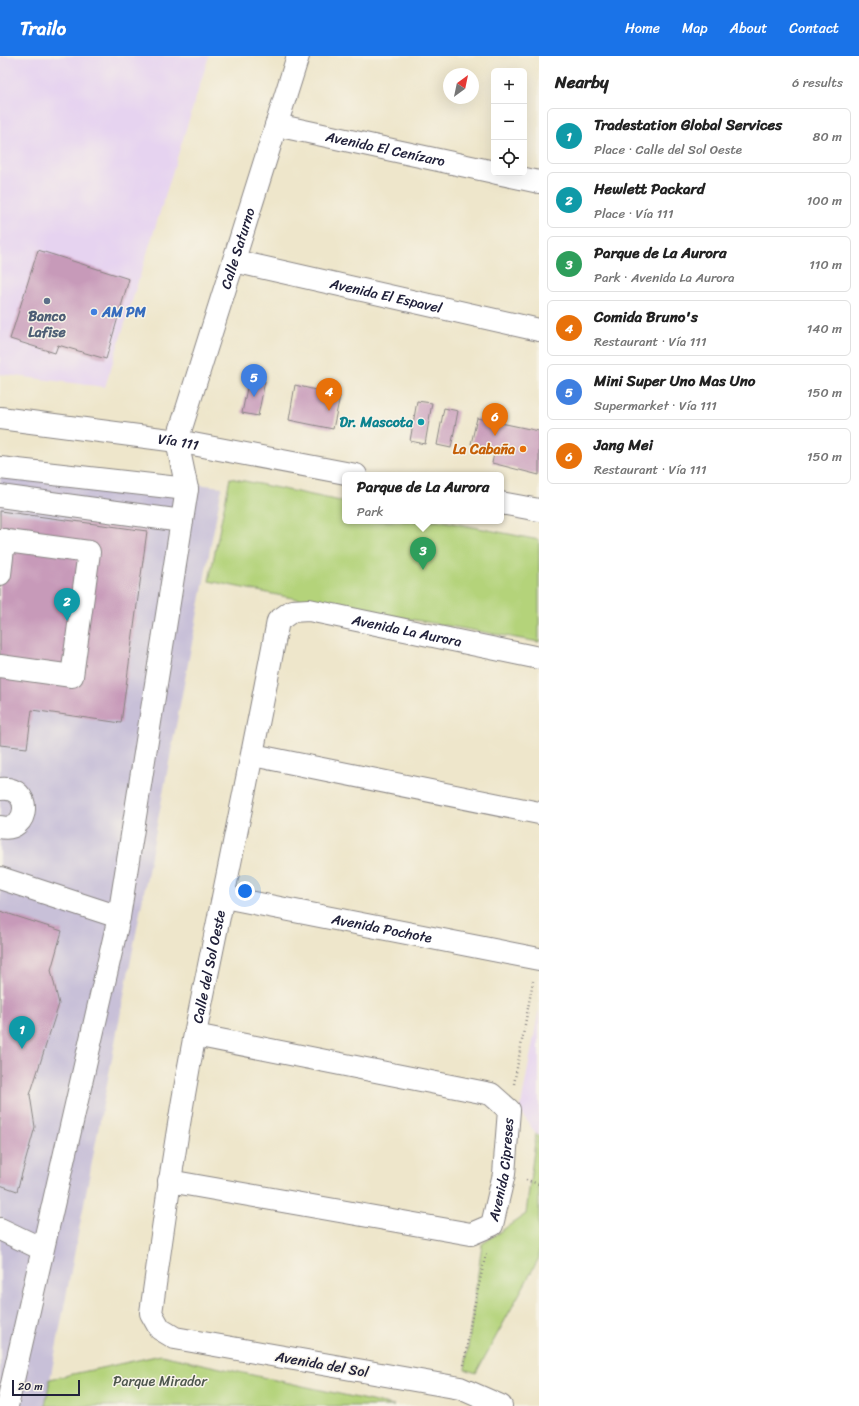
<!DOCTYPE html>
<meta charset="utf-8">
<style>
body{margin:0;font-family:Sriracha,sans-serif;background:#f6f6f6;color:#222}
.controls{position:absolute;right:12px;top:12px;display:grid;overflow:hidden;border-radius:6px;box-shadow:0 4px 16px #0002}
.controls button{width:36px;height:36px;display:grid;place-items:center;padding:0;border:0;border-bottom:1px solid #e0e0e0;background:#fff;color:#222;font:20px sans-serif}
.compass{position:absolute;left:443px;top:12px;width:36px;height:36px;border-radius:50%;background:#fff;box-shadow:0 4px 16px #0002;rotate:33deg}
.scale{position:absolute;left:12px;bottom:10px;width:68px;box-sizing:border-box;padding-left:4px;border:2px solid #22223b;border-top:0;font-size:11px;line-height:14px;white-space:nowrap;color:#22223b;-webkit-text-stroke:3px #f7f3e8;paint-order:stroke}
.you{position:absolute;left:245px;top:835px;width:14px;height:14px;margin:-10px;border:3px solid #fff;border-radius:50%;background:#1a73e8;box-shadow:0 0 0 6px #1a73e833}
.badge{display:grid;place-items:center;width:26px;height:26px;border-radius:50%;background:#1a73e8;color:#fff;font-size:13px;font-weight:700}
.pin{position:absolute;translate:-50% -33px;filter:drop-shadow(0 1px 2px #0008)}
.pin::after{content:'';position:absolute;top:21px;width:14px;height:12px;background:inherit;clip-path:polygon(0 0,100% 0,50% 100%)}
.popup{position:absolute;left:342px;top:416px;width:162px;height:52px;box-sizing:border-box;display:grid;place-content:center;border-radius:6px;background:#fff;filter:drop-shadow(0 1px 3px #0005);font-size:13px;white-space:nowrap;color:#767676}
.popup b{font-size:15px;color:#222}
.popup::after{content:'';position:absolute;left:50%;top:100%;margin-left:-8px;border:8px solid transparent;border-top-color:#fff}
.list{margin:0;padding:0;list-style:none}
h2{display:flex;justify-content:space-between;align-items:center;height:52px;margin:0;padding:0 16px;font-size:17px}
h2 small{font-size:13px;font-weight:400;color:#767676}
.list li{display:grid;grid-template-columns:26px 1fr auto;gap:12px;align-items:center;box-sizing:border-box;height:56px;margin:0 8px 8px;padding:0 8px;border:1px solid #e0e0e0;border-radius:6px}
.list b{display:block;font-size:15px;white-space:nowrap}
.list p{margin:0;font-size:13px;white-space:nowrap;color:#767676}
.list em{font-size:13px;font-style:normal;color:#767676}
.icon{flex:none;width:22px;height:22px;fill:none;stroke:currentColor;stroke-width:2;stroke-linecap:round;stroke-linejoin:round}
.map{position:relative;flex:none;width:539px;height:1350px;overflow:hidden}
header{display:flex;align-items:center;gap:24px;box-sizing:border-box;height:56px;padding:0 20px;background:#1a73e8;color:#fff}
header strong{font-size:19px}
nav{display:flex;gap:22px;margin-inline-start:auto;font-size:14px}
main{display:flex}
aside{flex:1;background:#fff}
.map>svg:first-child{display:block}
.built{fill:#e6d3f0}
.industrial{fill:#c8c0d8}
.green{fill:#b4d37a;stroke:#6b7a5a}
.building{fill:#c79ab9}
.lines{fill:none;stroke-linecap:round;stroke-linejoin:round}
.minor-casing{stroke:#888483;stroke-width:24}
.major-casing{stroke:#888483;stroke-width:24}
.path{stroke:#888483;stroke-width:2.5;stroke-dasharray:1 3;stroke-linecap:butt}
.minor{stroke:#fff;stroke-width:22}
.major{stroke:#fff;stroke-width:22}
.service-dot{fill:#5c6f8a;stroke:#f7f3e8;stroke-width:1.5}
.shop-dot{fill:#3f7fe0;stroke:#f7f3e8;stroke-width:1.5}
.culture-dot{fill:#0f9aa8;stroke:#f7f3e8;stroke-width:1.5}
.food-dot{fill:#e8710a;stroke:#f7f3e8;stroke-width:1.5}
.labels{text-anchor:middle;stroke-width:3;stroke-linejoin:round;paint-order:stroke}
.street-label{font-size:14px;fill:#22223b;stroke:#f7f3e8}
.shop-label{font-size:14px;font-weight:bold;fill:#366cbe;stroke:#f7f3e8;text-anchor:start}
.service-label{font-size:14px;font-weight:bold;fill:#4e5e75;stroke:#f7f3e8}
.culture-label{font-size:14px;font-weight:bold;fill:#0d838f;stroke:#f7f3e8;text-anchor:end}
.food-label{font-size:14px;font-weight:bold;fill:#c56008;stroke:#f7f3e8;text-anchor:end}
.park-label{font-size:14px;fill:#4e574e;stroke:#f7f3e8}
</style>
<header>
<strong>Trailo</strong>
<nav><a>Home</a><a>Map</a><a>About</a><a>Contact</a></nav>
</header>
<main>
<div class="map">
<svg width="539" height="1350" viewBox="0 0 539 1350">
<rect width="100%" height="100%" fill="#f7f3e8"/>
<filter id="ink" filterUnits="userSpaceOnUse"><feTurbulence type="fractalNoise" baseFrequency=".025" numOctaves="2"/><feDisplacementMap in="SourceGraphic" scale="8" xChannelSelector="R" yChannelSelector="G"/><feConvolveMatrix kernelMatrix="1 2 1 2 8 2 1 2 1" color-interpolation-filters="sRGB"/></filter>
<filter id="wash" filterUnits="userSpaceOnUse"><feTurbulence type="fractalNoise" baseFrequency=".012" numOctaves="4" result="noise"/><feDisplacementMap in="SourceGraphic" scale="16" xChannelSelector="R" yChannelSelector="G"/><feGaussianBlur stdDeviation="0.9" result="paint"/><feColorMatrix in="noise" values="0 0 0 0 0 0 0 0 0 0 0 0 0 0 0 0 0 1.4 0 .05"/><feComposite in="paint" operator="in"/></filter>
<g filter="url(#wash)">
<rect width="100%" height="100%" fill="#eee6cb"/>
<!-- built -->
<path class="built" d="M0,0H209L105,331L0,318Z
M539,953V1079L536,1078L520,1055Z"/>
<!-- industrial -->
<path class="industrial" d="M0,406L222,431L45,1350H0Z"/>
<!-- green -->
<path class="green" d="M230,422L345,446V465H443L539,484V586L302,544L209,525Z
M536,1078L539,1079V1202L476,1317L465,1313L482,1188L526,1158Z
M161,1299L394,1350H45L50,1323Z"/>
<g id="blocks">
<!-- building -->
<path class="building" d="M38,194L129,223L106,303L58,289L55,297L10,283Z
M249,322L265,325L258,360L242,357Z
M295,329L340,340L333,373L289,364Z
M417,345L432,347L425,388L410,385Z
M444,352L458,355L451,392L437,389Z
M477,362L539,375V419L492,407L495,393L471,388Z
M0,455L147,475L121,667L32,654L27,692L0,689Z
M0,855L62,875L51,914L59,948L30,1039L35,1071L17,1135L0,1129Z"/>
</g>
</g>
<g filter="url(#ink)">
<use href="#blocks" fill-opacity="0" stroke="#888483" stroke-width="1"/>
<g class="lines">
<!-- minor casing -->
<g class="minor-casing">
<g id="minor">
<path id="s1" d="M276,69L494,116"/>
<path d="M497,117L539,126"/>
<path id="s2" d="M234,205L539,274"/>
<path d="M0,412L187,433"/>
<path d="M0,440L182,465"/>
<path d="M0,484L89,496L72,620L0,610"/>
<path d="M0,518L4,484"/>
<path d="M253,699L539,757"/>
<path d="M0,733C34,729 30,778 0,771"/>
<path d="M0,822L119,861"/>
<path id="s3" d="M224,841L539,903"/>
<path id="s4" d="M169,1125L471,1178L492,1169L504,1118L509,1054L491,1038L195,979"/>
<path d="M0,1173L42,1193"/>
<path id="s5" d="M7,1350L119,861L187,433L177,385L298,0"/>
<path id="s6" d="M501,1350L460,1332L175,1282L160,1273L151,1257C164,1164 177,1071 195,978C223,840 252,703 278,565L292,555L309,554L539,602"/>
</g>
</g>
<!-- major casing -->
<g class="major-casing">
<g id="major">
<path id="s7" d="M0,362L177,385L356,419"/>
<path d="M501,447L539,454"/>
</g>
</g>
<!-- path -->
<path class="path" d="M514,1028L533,925
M526,1124L539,1128
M464,1309L471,1265L486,1197"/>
<!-- minor -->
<use href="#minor" class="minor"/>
<!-- major -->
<use href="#major" class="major"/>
</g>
</g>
<!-- markers -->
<circle class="service-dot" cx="47" cy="245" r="4"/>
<circle class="shop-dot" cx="94" cy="256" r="4"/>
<circle class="culture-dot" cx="421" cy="366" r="4"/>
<circle class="food-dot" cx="523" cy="393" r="4"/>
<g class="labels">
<!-- street labels -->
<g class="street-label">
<text dy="5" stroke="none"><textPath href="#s1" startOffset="112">Avenida El Cenízaro</textPath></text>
<text dy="5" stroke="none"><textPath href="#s5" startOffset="1186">Calle Saturno</textPath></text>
<text dy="5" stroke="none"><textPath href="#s2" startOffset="156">Avenida El Espavel</textPath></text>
<text dy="5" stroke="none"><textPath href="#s7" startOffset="180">Vía 111</textPath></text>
<text dy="5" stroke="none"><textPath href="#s6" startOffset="1208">Avenida La Aurora</textPath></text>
<text dy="5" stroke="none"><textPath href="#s3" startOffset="161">Avenida Pochote</textPath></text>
<text dy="5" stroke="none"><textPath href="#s6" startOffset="721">Calle del Sol Oeste</textPath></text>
<text dy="5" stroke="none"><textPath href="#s4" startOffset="386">Avenida Cipreses</textPath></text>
<text transform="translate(322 1308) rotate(10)" y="5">Avenida del Sol</text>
</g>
<!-- shop labels -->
<g class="shop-label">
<text x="102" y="261">AM PM</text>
</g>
<!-- service labels -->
<g class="service-label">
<text x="47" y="265">Banco<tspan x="47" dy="16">Lafise</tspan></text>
</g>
<!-- culture labels -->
<g class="culture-label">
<text x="413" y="371">Dr. Mascota</text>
</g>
<!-- food labels -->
<g class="food-label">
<text x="515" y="398">La Cabaña</text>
</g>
<!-- park labels -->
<g class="park-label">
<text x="160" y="1330">Parque Mirador</text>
</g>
</g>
</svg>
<div class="controls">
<button>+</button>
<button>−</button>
<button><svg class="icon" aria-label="locate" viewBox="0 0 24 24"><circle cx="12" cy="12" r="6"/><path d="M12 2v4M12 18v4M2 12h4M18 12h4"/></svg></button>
</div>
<svg class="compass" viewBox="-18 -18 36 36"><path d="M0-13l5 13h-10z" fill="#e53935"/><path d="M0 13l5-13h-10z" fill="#767676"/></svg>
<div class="scale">20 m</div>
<div class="you"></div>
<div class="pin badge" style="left:22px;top:993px;background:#0f9aa8">1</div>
<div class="pin badge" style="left:67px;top:565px;background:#0f9aa8">2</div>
<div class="pin badge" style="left:423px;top:514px;background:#2e9e5b">3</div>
<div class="popup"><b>Parque de La Aurora</b>Park</div>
<div class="pin badge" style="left:329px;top:355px;background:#e8710a">4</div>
<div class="pin badge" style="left:254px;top:341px;background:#3f7fe0">5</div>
<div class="pin badge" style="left:495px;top:380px;background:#e8710a">6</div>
</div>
<aside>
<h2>Nearby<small>6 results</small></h2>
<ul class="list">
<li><span class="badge" style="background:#0f9aa8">1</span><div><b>Tradestation Global Services</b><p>Place · Calle del Sol Oeste</p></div><em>80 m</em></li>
<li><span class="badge" style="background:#0f9aa8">2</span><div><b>Hewlett Packard</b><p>Place · Vía 111</p></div><em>100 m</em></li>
<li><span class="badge" style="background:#2e9e5b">3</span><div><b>Parque de La Aurora</b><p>Park · Avenida La Aurora</p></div><em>110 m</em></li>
<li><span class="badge" style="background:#e8710a">4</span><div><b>Comida Bruno's</b><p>Restaurant · Vía 111</p></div><em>140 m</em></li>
<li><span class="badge" style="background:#3f7fe0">5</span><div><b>Mini Super Uno Mas Uno</b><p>Supermarket · Vía 111</p></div><em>150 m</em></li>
<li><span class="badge" style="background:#e8710a">6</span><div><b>Jang Mei</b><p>Restaurant · Vía 111</p></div><em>150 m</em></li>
</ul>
</aside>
</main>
